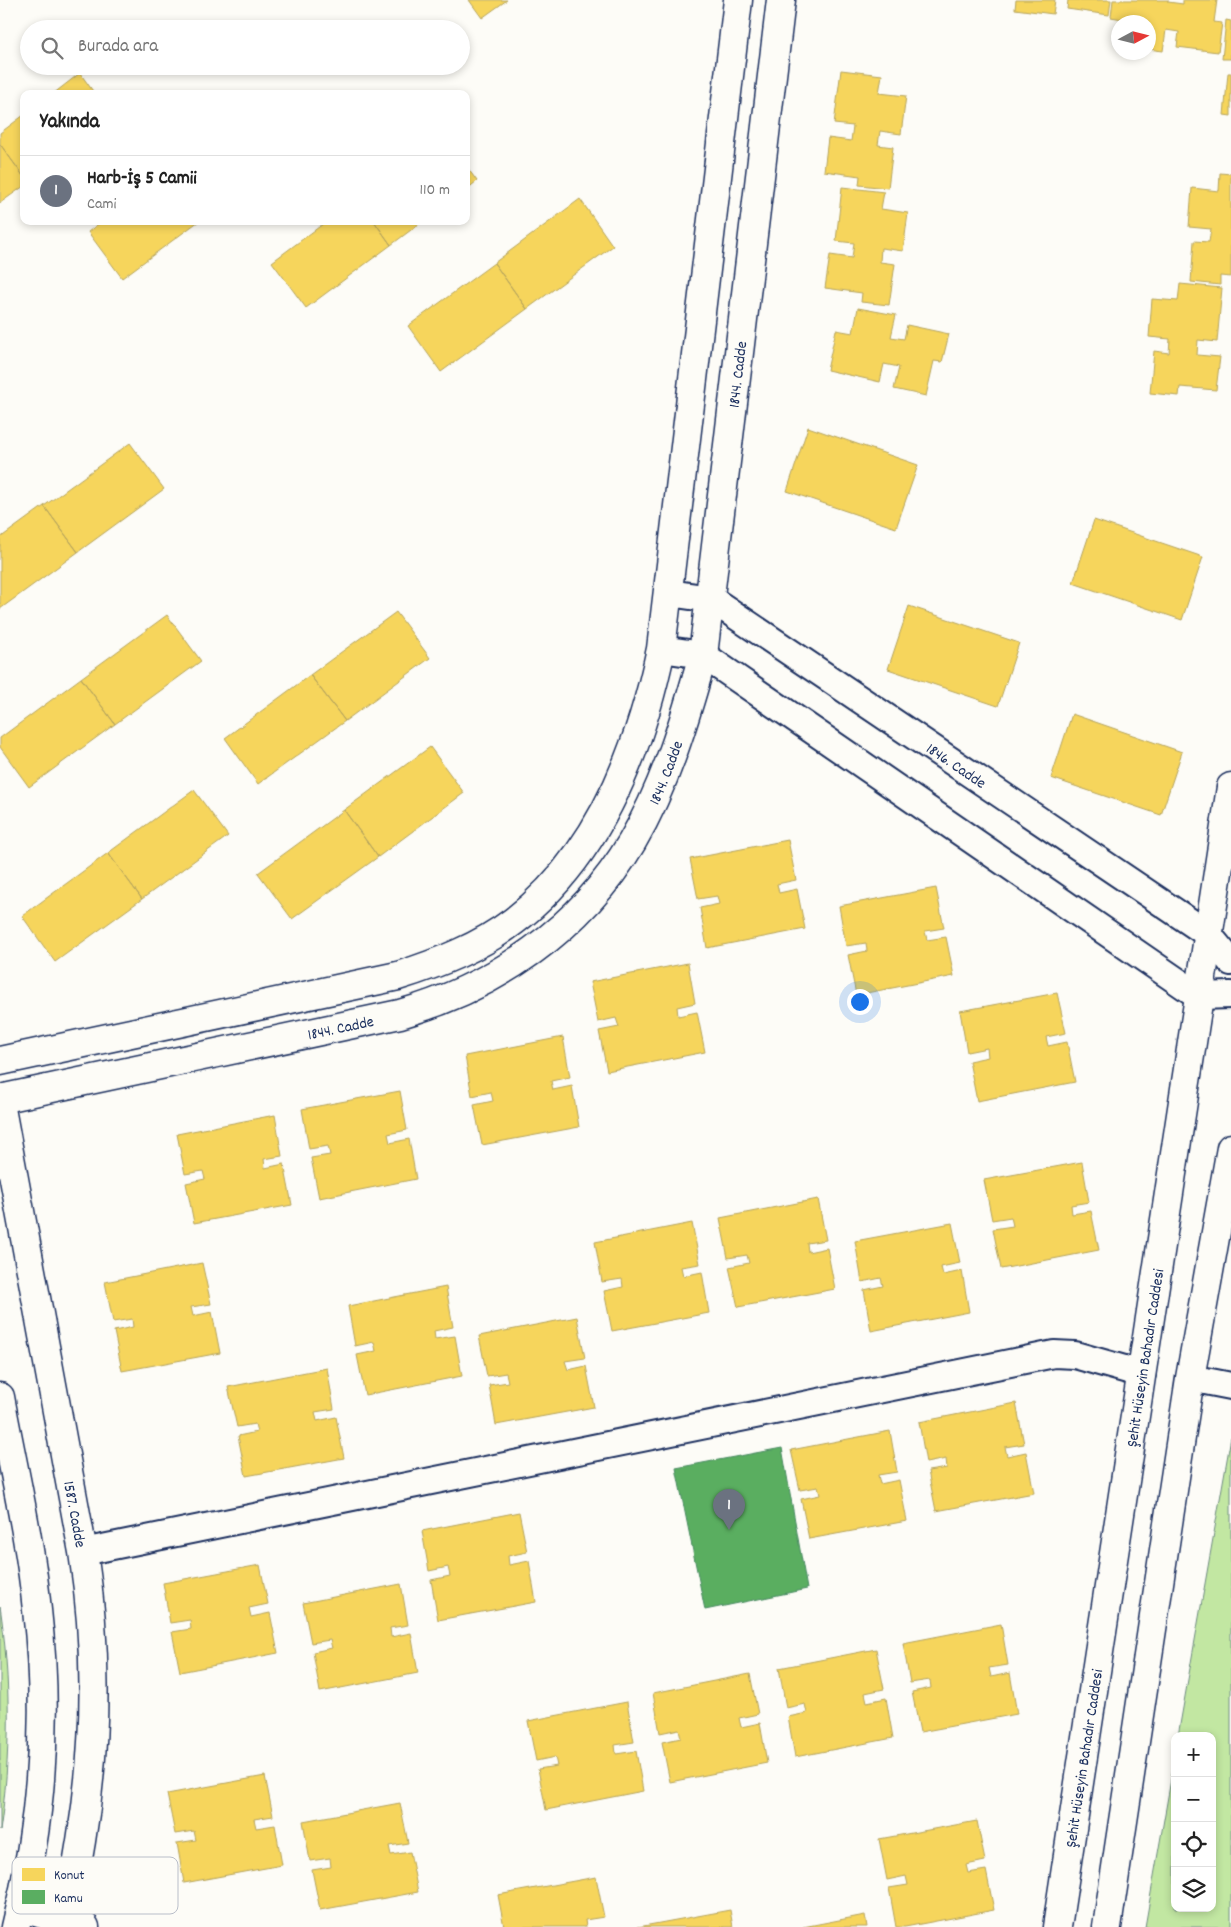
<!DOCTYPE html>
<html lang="tr">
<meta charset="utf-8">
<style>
body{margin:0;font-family:Dekko,sans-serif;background:#f2f2f2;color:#222}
.controls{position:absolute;right:15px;bottom:15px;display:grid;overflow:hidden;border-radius:10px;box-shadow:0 2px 8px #0003}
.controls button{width:45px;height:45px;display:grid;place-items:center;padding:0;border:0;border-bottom:1px solid #e0e0e0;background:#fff;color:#222;font:25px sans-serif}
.compass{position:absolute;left:1111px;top:15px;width:45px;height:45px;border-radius:50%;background:#fff;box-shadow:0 2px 8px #0003;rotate:83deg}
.you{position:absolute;left:859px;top:1001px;width:18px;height:18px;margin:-12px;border:4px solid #fff;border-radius:50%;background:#1a73e8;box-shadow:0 0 0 8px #1a73e833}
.badge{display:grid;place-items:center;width:32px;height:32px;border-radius:50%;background:#1b2f5e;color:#fff;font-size:16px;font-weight:700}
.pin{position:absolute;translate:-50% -41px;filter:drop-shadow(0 1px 2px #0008)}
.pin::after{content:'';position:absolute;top:26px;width:18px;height:15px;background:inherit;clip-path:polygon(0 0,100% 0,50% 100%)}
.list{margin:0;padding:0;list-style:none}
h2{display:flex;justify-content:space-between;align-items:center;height:65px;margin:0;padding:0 20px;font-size:21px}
h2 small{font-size:16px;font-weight:400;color:#767676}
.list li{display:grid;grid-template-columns:32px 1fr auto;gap:15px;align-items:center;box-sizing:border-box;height:70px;padding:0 20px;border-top:1px solid #e0e0e0}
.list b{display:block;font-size:19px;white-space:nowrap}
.list p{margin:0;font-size:16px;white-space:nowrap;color:#767676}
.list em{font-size:16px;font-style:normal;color:#767676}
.icon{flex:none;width:28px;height:28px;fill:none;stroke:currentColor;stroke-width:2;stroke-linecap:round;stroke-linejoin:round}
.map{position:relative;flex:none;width:1231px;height:1927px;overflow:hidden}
.search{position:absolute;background:#fff;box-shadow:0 2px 8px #0003;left:20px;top:20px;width:450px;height:55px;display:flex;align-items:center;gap:12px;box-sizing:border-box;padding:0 18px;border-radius:28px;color:#767676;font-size:19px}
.panel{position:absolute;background:#fff;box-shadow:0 2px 8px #0003;left:20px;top:90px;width:450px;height:135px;border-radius:10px}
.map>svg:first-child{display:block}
.green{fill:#c2e7a2;stroke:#6e8b80}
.homes{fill:#f6d55c;stroke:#b4a35d}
.public{fill:#5aae61;stroke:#478860}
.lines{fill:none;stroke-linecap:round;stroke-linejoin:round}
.street-casing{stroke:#1b2f5e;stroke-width:30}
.secondary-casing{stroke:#1b2f5e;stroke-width:31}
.street{stroke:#fdfcf7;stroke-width:26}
.secondary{stroke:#fdfcf7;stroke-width:28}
.labels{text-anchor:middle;stroke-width:5;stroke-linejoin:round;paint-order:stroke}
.street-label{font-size:16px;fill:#1b2f5e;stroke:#fdfcf7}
.key{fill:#fdfcf7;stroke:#b9bec9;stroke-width:1}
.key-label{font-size:14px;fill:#1b2f5e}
</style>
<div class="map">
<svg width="1231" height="1927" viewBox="0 0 1231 1927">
<rect width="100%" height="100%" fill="#fdfcf7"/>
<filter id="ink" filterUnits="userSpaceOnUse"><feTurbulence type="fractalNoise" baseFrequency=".02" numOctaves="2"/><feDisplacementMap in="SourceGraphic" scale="10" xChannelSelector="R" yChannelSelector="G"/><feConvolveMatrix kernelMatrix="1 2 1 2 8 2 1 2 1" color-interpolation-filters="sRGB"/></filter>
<g filter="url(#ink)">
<!-- green -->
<path class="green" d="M1231,1437V1927H1145L1175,1757V1908H1212V1736H1178Z
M0,1606C11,1680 11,1758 0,1831Z"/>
<!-- homes -->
<path class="homes" d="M469,0H507L482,18Z
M1016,0H1055L1053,14L1015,9Z
M1068,0H1111L1109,15L1067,9Z
M1113,0H1168V2L1183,4V0H1217L1214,22L1222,23L1218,52L1177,47L1179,32L1166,30L1163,51L1148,49V22H1128V20L1111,17Z
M1226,20L1231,21V59H1222Z
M841,70L882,75L879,93L906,96L901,134L880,131L878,145L893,147L888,188L859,185L860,176L824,171L828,138L851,141L853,126L834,124Z
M80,73L95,94H53Z
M1228,73H1231V116L1224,115Z
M24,115V177L0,144V133Z
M0,144L24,177V186L0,203Z
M466,166L477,181L466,190Z
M1220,173L1231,174V277L1220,276V285L1191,282L1194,241L1209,242L1211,229L1189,227L1192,188L1219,191Z
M842,187L884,192L881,209L908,213L903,251L881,248L880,262L895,264L889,305L861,302L862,293L825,288L830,255L852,258L854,243L836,241Z
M580,199L613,246L527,309L494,263Z
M102,221H199L122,278L88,232Z
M327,221H374L391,245L306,308L272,262Z
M374,221H423L391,245Z
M494,263L527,309L441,372L408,326Z
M1180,284L1222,288L1217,342L1198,340L1197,355L1220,357L1216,390L1180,387L1179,396L1150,393L1154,351L1169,353L1170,339L1149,337L1152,299L1178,301Z
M858,308L896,315L891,337L904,339L907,325L949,334L942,362L934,361L926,396L894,389L899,367L884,364L880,382L827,370L836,330L853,333Z
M808,427L918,465L896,528L787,491Z
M130,443L164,489L78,552L44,506Z
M44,506L78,552L0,609V538Z
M1094,520L1203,557L1182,620L1073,583Z
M909,606L1019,643L998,706L888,669Z
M396,612L430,658L345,721L310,675Z
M167,615L201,661L115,724L81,678Z
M310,675L345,721L258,784L225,738Z
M81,678L115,724L29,787L0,747V738Z
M1072,714L1182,752L1161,815L1051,778Z
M430,747L464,793L378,857L344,810Z
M194,790L228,836L142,899L108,853Z
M344,810L378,857L292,919L258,873Z
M788,840L796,880L777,884L779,893L797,889L805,929L707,948L700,908L719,904L717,896L698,899L690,859Z
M108,853L142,899L55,962L22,916Z
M936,888L944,928L925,931L927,940L946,937L954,976L856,995L848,955L867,951L866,943L846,946L839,906Z
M688,963L695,1003L677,1007L678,1016L697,1012L705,1052L607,1071L599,1031L619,1027L616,1018L598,1022L590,982Z
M1057,993L1066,1033L1046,1037L1048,1046L1067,1042L1075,1082L977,1101L969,1061L988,1057L987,1048L967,1052L960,1011Z
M563,1037L570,1077L551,1081L553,1090L572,1086L579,1127L482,1145L474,1105L493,1101L491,1092L472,1096L465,1056Z
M400,1091L407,1130L388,1134L390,1143L409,1139L416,1179L319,1198L311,1158L330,1155L328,1146L309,1149L302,1109Z
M275,1115L282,1156L264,1159L265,1168L284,1164L292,1205L194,1223L186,1183L205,1179L203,1171L185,1174L177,1134Z
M1082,1162L1089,1202L1071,1205L1072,1214L1091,1211L1099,1250L1001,1269L993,1229L1013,1226L1011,1217L992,1220L984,1180Z
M818,1199L826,1240L807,1243L808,1252L827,1248L835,1289L738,1307L729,1267L749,1263L747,1255L728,1258L720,1218Z
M692,1223L700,1264L681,1267L683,1276L702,1272L709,1313L612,1331L604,1291L623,1287L622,1279L602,1282L595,1242Z
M952,1223L960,1263L941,1267L943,1275L962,1271L969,1312L871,1331L864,1290L883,1286L881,1278L862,1282L855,1241Z
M202,1263L211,1304L191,1307L193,1316L212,1312L220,1353L122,1371L114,1331L133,1327L132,1319L113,1322L105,1282Z
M446,1287L453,1327L434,1331L435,1339L455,1336L462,1376L365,1395L357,1355L376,1351L374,1342L355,1346L348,1306Z
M577,1317L585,1358L565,1361L568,1370L586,1366L594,1407L496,1425L489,1385L508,1382L506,1373L487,1376L479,1336Z
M327,1368L334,1409L315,1412L317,1421L336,1417L344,1458L246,1476L238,1436L257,1432L255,1424L237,1427L228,1387Z
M1016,1403L1024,1444L1005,1447L1007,1456L1026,1452L1034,1493L936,1511L928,1471L947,1468L946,1459L926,1463L919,1422Z
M890,1431L897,1472L878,1475L880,1484L899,1480L907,1521L809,1539L801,1499L820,1495L818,1487L800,1490L791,1450Z
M519,1512L527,1552L508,1556L509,1565L529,1561L536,1602L438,1620L431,1580L450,1576L448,1567L429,1571L422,1531Z
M260,1565L268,1604L249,1608L251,1617L270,1613L278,1653L180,1672L172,1632L191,1629L190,1620L170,1623L163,1583Z
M401,1584L408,1625L390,1628L391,1637L411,1633L418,1673L320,1692L313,1652L332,1648L330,1640L311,1643L303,1603Z
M1001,1624L1008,1665L989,1668L991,1677L1010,1673L1017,1714L920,1732L912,1692L931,1688L930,1680L910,1683L903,1643Z
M876,1649L884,1689L865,1693L867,1702L886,1698L893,1738L795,1757L788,1717L807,1713L805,1704L786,1708L779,1668Z
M750,1674L758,1714L739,1718L741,1727L760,1723L767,1763L670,1782L662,1742L681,1738L679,1729L660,1733L653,1693Z
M627,1702L634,1742L615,1745L616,1754L636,1751L643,1791L546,1810L538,1769L557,1766L555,1757L536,1761L528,1721Z
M265,1776L273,1816L254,1819L256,1828L275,1825L282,1865L184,1883L177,1843L196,1840L194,1831L175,1834L167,1794Z
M400,1803L408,1843L389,1846L391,1855L410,1852L418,1892L320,1910L312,1870L331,1867L330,1858L310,1861L303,1821Z
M977,1821L985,1861L966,1865L968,1873L986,1870L994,1910L905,1927H896L889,1888L908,1885L906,1876L887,1880L879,1839Z
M596,1877L604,1917L585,1920L586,1927H504L498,1895Z
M730,1910L733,1927H638Z
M865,1915L867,1927H803Z"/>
<!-- public -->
<path class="public" d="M782,1448L807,1589L705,1610L676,1468Z"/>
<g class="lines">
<!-- street casing -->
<g class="street-casing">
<g id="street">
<path id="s1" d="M669,593L711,599L1208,934L1231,962"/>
<path d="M661,649L703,655L1199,996L1231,995"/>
<path d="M1190,1378L1231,1386"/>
<path d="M83,1552L1054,1354L1075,1355L1142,1374"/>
</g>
</g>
<!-- secondary casing -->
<g class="secondary-casing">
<g id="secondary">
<path d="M0,1061L398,976C439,963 480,947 514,921C598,857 640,749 661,649L738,0"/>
<path id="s2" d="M0,1099L400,1014C495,987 581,929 632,842C666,784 685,719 703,655L781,0"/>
<path id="s3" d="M0,1103L83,1552C98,1649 97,1744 81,1841C76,1870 72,1899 64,1927"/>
<path d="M0,1397C13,1468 30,1539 37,1610C49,1716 42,1824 15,1927"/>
<path d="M20,1907L85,1927"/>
<path id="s4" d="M1057,1927L1231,787"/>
<path d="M1107,1927L1190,1378L1231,1148"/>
</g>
</g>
<!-- street -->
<use href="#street" class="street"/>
<!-- secondary -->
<use href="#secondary" class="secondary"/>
</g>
</g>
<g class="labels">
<!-- street labels -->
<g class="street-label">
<text dy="6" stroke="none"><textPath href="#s2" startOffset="1188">1844. Cadde</textPath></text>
<text dy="6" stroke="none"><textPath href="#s1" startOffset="339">1846. Cadde</textPath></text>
<text dy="6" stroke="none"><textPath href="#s2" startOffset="782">1844. Cadde</textPath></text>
<text dy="6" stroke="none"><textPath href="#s2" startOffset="348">1844. Cadde</textPath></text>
<text dy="6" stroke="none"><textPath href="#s4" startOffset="576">Şehit Hüseyin Bahadır Caddesi</textPath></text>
<text dy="6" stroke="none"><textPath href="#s3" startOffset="418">1587. Cadde</textPath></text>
<text dy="6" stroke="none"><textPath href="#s4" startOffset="171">Şehit Hüseyin Bahadır Caddesi</textPath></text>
</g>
</g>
<!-- legend -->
<rect x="12" y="1857" width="166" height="57" rx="8" class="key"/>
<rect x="22" y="1868" width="23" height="13" fill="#f6d55c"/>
<rect x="22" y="1890" width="23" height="14" fill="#5aae61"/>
<g class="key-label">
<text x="54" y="1879">Konut</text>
<text x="54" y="1902">Kamu</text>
</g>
</svg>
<div class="controls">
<button>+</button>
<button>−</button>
<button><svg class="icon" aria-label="locate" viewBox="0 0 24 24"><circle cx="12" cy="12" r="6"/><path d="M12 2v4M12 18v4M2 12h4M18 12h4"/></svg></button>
<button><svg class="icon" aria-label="layers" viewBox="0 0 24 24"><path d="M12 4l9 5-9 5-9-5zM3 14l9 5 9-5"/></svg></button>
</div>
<svg class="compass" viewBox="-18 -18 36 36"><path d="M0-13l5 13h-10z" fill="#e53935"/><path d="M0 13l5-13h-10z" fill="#767676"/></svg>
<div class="you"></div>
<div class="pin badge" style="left:729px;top:1530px;background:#6b7280">1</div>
<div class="search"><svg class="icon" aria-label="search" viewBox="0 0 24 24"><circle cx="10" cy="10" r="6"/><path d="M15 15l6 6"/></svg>Burada ara</div>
<section class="panel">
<h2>Yakında<small></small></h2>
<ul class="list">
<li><span class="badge" style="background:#6b7280">1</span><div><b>Harb-İş 5 Camii</b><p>Cami</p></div><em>110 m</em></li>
</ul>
</section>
</div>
